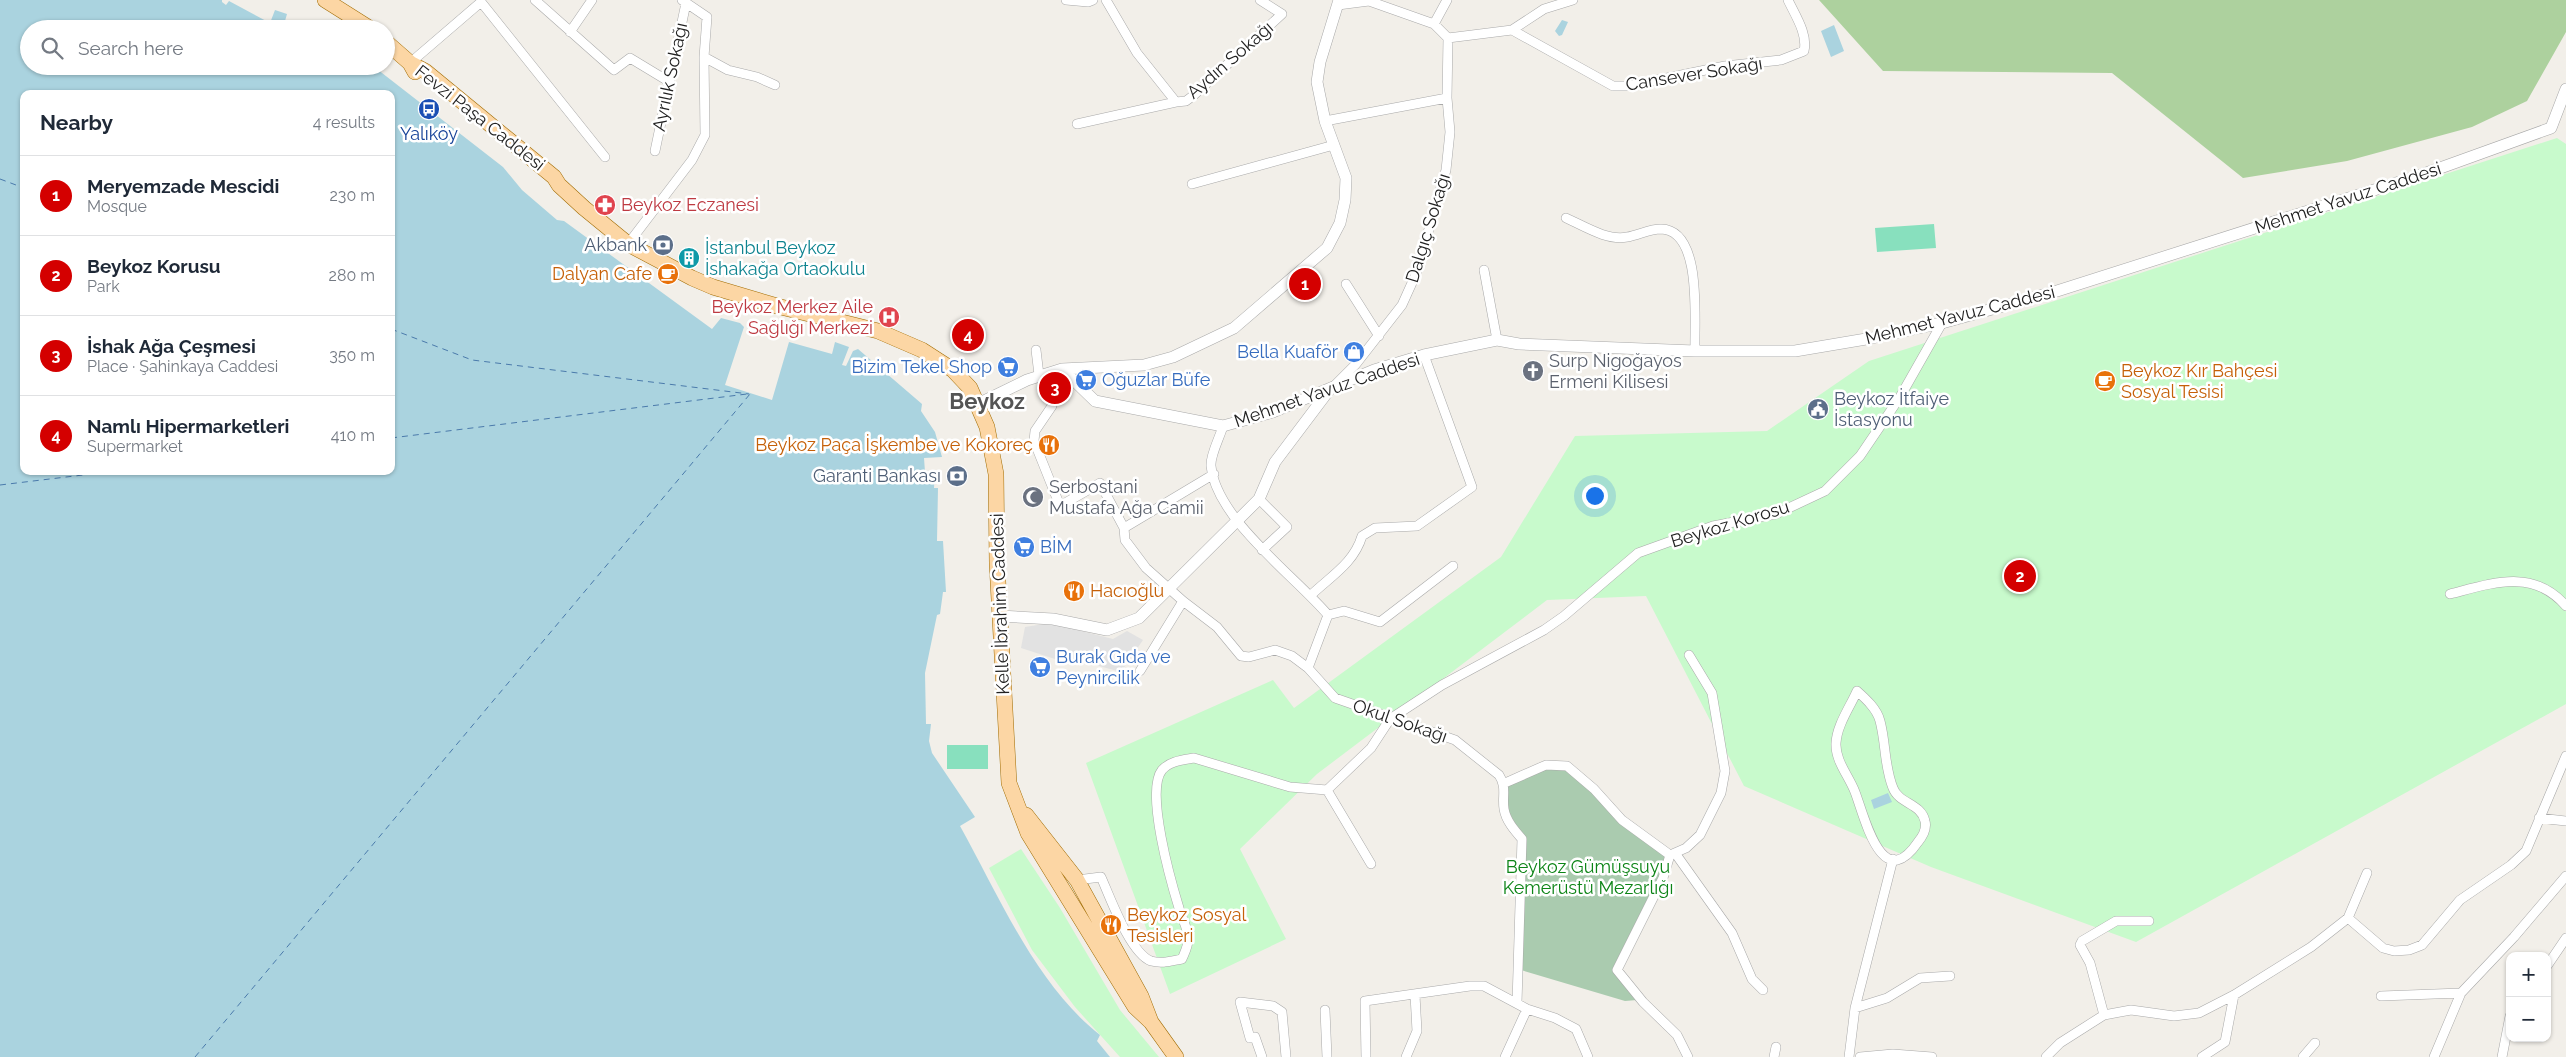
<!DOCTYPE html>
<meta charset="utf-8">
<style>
body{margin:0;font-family:Raleway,sans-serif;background:#f6f6f7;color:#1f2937}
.controls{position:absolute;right:15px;bottom:15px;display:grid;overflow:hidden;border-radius:10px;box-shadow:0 1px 4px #0004}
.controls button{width:45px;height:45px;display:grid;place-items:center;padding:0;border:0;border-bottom:1px solid #e0e1e3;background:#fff;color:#1f2937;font:25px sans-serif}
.you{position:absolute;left:1594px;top:495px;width:18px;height:18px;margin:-12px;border:4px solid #fff;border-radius:50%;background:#1a73e8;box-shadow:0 0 0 8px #1a73e833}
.badge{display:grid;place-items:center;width:32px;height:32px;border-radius:50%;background:#d40000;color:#fff;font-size:16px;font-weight:700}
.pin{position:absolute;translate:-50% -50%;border:2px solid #fff;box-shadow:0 1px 5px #0006}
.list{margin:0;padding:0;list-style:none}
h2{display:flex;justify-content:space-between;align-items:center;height:65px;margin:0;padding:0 20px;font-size:21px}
h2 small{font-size:16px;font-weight:400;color:#747a83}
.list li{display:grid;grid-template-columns:32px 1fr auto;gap:15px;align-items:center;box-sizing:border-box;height:80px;padding:0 20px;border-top:1px solid #e0e1e3}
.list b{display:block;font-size:19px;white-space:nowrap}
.list p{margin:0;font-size:16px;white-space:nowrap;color:#747a83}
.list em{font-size:16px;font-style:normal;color:#747a83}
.icon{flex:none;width:28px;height:28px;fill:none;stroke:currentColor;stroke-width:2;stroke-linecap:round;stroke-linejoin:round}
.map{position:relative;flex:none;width:2566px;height:1057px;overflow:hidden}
.search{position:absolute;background:#fff;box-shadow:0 1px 4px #0004;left:20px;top:20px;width:375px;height:55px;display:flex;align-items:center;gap:12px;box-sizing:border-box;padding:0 18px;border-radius:28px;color:#747a83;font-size:19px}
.panel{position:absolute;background:#fff;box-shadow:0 1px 4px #0004;left:20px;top:90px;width:375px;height:385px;border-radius:10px}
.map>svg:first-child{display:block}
.forest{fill:#add19e}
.cemetery{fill:#aacbaf}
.park{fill:#c8facc}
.pitch{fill:#88e0be}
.parking{fill:#e2e2e2}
.water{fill:#aad3df;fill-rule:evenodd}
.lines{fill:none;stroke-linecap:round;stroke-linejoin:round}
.ferry{stroke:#4a7aab;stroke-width:1;stroke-dasharray:6 5;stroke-linecap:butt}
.minor-casing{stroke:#a9a9a9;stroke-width:10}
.tertiary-casing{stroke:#a9a9a9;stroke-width:12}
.primary-casing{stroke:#a06b00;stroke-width:16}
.minor{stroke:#fff;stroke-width:9}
.tertiary{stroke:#fff;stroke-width:11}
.primary{stroke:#fcd6a4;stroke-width:15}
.labels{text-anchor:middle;stroke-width:5;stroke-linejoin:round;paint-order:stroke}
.street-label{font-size:18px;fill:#222;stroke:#fff}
.transit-label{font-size:18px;fill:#164399;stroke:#fff}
.health-label{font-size:18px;fill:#be3a42;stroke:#fff;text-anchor:start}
.service-label{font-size:18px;fill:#4e5e75;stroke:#fff;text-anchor:end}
.culture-label{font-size:18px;fill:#0d838f;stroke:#fff;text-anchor:start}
.food-label{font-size:18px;fill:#c56008;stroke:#fff;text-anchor:start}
.shop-label{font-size:18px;fill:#366cbe;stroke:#fff;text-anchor:start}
.worship-label{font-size:18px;fill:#5b616d;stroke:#fff;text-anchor:start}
.park-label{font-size:18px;fill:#0c8416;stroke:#fff}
.district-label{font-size:22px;font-weight:bold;fill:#555;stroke:#fff}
</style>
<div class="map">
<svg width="2566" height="1057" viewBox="0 0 2566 1057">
<rect width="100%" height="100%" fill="#f2efe9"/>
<!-- forest -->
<path class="forest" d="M1819,0H2566V32L2527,101L2472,127L2347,161L2243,178L2112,73L1883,71Z"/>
<!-- cemetery -->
<path class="cemetery" d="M1546,766L1566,768L1667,855L1662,877L1616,971L1637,1000L1625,1001L1521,970L1524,838L1506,810L1507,784Z"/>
<!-- park -->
<path class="park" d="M2557,138L2566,144V704L2136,942L1931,867L1744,786L1646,596L1547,600L1317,774L1240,849L1286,939L1170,994L1086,763L1273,680L1294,708L1501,557L1575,436L1767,431L1869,361Z
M1021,849L1060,908L1120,1010L1159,1057H1120L1075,1007L1032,950L989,868Z"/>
<!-- pitch -->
<path class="pitch" d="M1934,224L1936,248L1877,252L1875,228Z
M947,745H988V769H947Z"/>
<!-- parking -->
<path class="parking" d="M1050,623L1113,639L1127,631L1143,640L1121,672L1059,655L1055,659L1021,648L1025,627Z"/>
<!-- water -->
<path class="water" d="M0,0H222V2L226,5L229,1L270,23L275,10L287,14L285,21L303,27L302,29H29V66H373L503,167L522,190L557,220L564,221L712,329L721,318L740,323L744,327L725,385L772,400L789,342L832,354L835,342L849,347L842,365L846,366L853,351L858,349L922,404L921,411L935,432L942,457L924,458L925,472L935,471L934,488H938L937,541H943L946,592H943L940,614L937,615L925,673L926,724H931L929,741L932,753L975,817L960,826C999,896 1036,985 1100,1035L1097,1041L1110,1057H0ZM24,94H391V471H24Z
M1562,20L1568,22L1562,35L1559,36L1555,31Z
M1834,25L1844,51L1831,57L1821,31Z
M1888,793L1892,802L1874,809L1871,800Z"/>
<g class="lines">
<!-- ferry -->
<path class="ferry" d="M0,179L24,188
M391,329L472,360L749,394
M391,438L747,394
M0,485L116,471
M195,1057L750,394"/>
<!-- minor casing -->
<g class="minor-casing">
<path id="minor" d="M535,0L614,70L630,58L668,81
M1066,0L1088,2L1093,0
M1106,0L1137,53L1176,102L1186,101L1194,95L1282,14L1260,0
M1338,5L1369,1L1434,24L1448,38
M1434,24L1447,0
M1512,30L1544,9L1573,0
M570,32L592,0
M1448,38L1512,30L1613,86H1628L1725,66L1781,60L1804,51C1808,34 1795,15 1788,0
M704,57L728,70L757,77L775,85
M410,63L481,2L605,157
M1325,121L1447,98
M1077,124L1176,102
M655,151L686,3
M1192,184L1334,145
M1566,218C1584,226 1607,241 1627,237C1639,235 1649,229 1661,229C1703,230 1694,320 1695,351
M628,244L692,160L705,135L704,57L707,17L682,0
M1484,270L1497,340
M1346,284L1379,336
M1036,350L1039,375
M1336,384L1356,364L1402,305L1416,274L1446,170L1450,132L1447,98L1448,38
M1052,406L1035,431L1034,441L1060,506L1100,483L1124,528L1125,540L1146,568L1183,601L1217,627L1241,656L1249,657L1275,650L1292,656L1308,668L1335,698L1455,740L1499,775C1507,787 1502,796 1504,809C1506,821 1515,831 1522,839L1517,1003
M1223,426C1220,437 1210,455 1211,466C1216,519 1295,576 1328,615L1308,668
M1259,499L1287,527L1262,550
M1124,528L1214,474
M2450,594C2493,583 2533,568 2566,606
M1311,595C1331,576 1354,563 1362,536L1375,528L1417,526L1472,487L1424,355
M1328,615L1344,611L1380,622L1453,566
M1140,671L1183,601
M1857,691C1866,699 1877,709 1880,721C1886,743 1884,766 1893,788C1899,804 1921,803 1925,821C1927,829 1923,836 1918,842C1882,895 1865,818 1855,792C1849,776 1835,761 1836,743C1837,725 1850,707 1857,691Z
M1505,783L1546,765L1567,766L1594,789L1622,820L1670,855
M1327,790L1371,748L1390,719L1442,685L1544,630L1564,616L1638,553L1713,526L1776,514L1825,491L1860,456L1900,397L1942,323
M1327,790L1371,864
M2539,818L2566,821
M1675,853L1732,933L1752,979L1763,990
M1670,855L1663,878L1617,970L1643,1002L1677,1035L1688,1057
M1670,855L1686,848L1700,835L1721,793L1725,771L1712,693L1689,655
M1077,880L1101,877C1110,897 1130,953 1151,961C1162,964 1171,961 1182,959C1185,952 1189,945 1188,937C1188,928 1181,917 1179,908C1171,882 1145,791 1162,770C1170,761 1183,760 1194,758L1290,787L1327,790
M2348,918L2367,873
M2547,966L2566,938
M2381,996L2461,993
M1855,1008L1887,998L1920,978L1950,976
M1325,1010L1327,1057
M2104,1015L2090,963L2080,945L2082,941L2116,921H2149
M1262,1057L1255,1037L1250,1038L1240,1002L1273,1006L1282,1012L1286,1057
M1366,1057L1365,1001L1470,986H1484L1527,1009L1555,1018L1576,1029L1588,1057
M1406,1057L1417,1031L1415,995
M1505,1057L1527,1009
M1774,1057L1776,1047
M1849,1057L1855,1008L1893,859
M1860,1057L1893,1054L1932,1057
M2046,1057L2060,1043L2104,1015L2131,1010L2174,1016L2199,1013L2234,995L2311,947L2348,918L2383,948L2394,951L2409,950L2422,945L2460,900L2511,865L2526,851L2566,756
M2202,1057L2225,1042L2234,995
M2303,1057L2315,1043
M2434,1057L2461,993L2514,937L2566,876
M2502,1057L2510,1016"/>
</g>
<!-- tertiary casing -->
<g class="tertiary-casing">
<path id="tertiary" d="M1062,369L1095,401L1223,426L1273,412L1374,370L1424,355L1497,340L1519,344L1695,351H1795L1872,338L1942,323L2057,291L2418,176L2551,128L2566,89
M978,404L1027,380L1062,369L1144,365L1173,357L1234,328L1327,248L1340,223L1345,200L1346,178L1325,121L1317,82L1320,62L1339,0
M1000,616L1053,619L1107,630L1139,618L1259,499L1275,462L1330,389"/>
</g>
<!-- primary casing -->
<g class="primary-casing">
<path id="primary" d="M325,0L371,29
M386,42L410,63L415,72
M410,63L425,71L554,177L559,185L584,208L628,244L692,278L713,287L777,306L878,331L922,350L953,370L970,388L987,427L996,474L997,563L1009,783L1028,833L1135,1007L1151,1022
M1026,815L1077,880L1141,996L1151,1022L1176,1057"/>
</g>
<!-- minor -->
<use href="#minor" class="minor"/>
<!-- tertiary -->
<use href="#tertiary" class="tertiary"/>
<!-- primary -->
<use href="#primary" class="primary"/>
</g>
<!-- icons -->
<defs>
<g id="bus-disc" transform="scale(1.125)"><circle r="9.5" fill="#1a4fb4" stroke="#fff"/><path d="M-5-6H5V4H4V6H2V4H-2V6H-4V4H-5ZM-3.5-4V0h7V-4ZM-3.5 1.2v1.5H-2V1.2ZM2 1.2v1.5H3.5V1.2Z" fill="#fff"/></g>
<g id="pharmacy-disc" transform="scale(1.125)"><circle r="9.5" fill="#e0444e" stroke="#fff"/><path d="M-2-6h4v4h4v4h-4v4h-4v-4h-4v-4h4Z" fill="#fff"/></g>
<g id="bank-disc" transform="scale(1.125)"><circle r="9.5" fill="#5c6f8a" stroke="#fff"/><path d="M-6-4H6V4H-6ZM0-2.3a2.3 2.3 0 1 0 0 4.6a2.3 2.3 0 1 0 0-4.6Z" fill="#fff"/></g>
<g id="building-disc" transform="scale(1.125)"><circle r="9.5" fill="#0f9aa8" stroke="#fff"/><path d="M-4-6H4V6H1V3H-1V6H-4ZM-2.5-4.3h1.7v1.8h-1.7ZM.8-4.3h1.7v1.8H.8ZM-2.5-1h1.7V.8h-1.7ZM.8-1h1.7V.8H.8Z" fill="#fff"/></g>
<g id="cafe-disc" transform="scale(1.125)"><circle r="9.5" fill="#e8710a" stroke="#fff"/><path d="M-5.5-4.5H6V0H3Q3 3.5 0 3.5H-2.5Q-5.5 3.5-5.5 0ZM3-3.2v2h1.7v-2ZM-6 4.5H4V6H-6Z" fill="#fff"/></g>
<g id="hospital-disc" transform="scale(1.125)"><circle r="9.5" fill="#e0444e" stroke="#fff"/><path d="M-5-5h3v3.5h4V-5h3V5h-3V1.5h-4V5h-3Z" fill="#fff"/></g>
<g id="shop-disc" transform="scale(1.125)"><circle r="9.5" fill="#3f7fe0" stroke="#fff"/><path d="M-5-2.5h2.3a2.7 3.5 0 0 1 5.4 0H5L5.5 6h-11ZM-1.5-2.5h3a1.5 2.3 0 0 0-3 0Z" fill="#fff"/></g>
<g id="supermarket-disc" transform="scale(1.125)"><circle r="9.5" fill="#3f7fe0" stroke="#fff"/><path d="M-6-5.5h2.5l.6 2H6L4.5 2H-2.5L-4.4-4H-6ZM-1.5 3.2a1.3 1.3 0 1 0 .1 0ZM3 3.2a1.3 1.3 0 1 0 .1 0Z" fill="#fff"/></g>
<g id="church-disc" transform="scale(1.125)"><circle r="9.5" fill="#6b7280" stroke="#fff"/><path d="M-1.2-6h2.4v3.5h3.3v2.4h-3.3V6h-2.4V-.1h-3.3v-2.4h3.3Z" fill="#fff"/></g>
<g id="civic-disc" transform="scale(1.125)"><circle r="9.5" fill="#5c6f8a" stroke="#fff"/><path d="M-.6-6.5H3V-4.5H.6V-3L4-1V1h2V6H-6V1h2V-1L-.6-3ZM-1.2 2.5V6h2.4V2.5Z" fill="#fff"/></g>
<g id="restaurant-disc" transform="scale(1.125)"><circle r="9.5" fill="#e8710a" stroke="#fff"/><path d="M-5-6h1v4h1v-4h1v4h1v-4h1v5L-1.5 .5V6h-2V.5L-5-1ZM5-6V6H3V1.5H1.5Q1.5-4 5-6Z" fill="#fff"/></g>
<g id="mosque-disc" transform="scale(1.125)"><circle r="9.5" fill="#6b7280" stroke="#fff"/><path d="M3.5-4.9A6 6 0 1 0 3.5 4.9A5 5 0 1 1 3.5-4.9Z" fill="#fff"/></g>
</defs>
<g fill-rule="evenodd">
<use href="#bus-disc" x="429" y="109"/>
<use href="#pharmacy-disc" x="605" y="205"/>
<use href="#bank-disc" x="663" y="245"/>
<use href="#building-disc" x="689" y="258"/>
<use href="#cafe-disc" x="668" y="274"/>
<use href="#hospital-disc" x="889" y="317"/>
<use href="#shop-disc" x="1354" y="352"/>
<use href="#supermarket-disc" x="1008" y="367"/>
<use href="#church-disc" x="1533" y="371"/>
<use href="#supermarket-disc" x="1086" y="380"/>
<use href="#cafe-disc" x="2105" y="381"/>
<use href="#civic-disc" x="1818" y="409"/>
<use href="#restaurant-disc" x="1049" y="445"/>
<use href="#bank-disc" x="957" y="476"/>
<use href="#mosque-disc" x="1033" y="497"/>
<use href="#supermarket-disc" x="1024" y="547"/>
<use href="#restaurant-disc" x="1074" y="591"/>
<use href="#supermarket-disc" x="1040" y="667"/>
<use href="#restaurant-disc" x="1111" y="925"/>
</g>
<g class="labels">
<!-- street labels -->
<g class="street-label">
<text transform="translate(1230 60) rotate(-41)" y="6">Aydın Sokağı</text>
<text transform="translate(1694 74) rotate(-9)" y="6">Cansever Sokağı</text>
<text transform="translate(670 77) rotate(-78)" y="6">Ayrılık Sokağı</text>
<text transform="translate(480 118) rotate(38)" y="6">Fevzi Paşa Caddesi</text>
<text transform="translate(2348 198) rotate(-18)" y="6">Mehmet Yavuz Caddesi</text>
<text transform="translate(1428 228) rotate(-73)" y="6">Dalgıç Sokağı</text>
<text transform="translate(1960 315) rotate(-14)" y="6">Mehmet Yavuz Caddesi</text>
<text transform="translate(1327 390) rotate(-19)" y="6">Mehmet Yavuz Caddesi</text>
<text transform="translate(1730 524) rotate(-17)" y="6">Beykoz Korosu</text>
<text transform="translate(1000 604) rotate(-92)" y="6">Kelle İbrahim Caddesi</text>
<text transform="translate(1400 721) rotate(19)" y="6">Okul Sokağı</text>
</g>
<!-- transit labels -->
<g class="transit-label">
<text x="429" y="140">Yalıköy</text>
</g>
<!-- health labels -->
<g class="health-label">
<text x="621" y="211">Beykoz Eczanesi</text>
<text x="873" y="313" text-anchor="end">Beykoz Merkez Aile<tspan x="873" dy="21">Sağlığı Merkezi</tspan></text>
</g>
<!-- service labels -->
<g class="service-label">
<text x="647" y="251">Akbank</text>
<text x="1834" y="405" text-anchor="start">Beykoz İtfaiye<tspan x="1834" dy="21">İstasyonu</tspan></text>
<text x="941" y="482">Garanti Bankası</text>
</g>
<!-- culture labels -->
<g class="culture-label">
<text x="705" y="254">İstanbul Beykoz<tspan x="705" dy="21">İshakağa Ortaokulu</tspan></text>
</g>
<!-- food labels -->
<g class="food-label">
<text x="652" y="280" text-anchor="end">Dalyan Cafe</text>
<text x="2121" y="377">Beykoz Kır Bahçesi<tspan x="2121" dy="21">Sosyal Tesisi</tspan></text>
<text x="1033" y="451" text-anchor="end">Beykoz Paça İşkembe ve Kokoreç</text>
<text x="1090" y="597">Hacıoğlu</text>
<text x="1127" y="921">Beykoz Sosyal<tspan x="1127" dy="21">Tesisleri</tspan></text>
</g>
<!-- shop labels -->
<g class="shop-label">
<text x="1338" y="358" text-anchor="end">Bella Kuaför</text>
<text x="992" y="373" text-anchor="end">Bizim Tekel Shop</text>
<text x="1102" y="386">Oğuzlar Büfe</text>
<text x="1040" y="553">BİM</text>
<text x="1056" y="663">Burak Gıda ve<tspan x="1056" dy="21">Peynircilik</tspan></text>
</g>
<!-- worship labels -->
<g class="worship-label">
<text x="1549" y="367">Surp Nigoğayos<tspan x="1549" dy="21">Ermeni Kilisesi</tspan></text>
<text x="1049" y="493">Serbostani<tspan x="1049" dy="21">Mustafa Ağa Camii</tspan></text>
</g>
<!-- park labels -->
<g class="park-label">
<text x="1588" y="873">Beykoz Gümüşsuyu<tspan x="1588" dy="21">Kemerüstü Mezarlığı</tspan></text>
</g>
<!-- district labels -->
<g class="district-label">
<text x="987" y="409">Beykoz</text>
</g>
</g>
</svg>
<div class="controls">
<button>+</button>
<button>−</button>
</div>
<div class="you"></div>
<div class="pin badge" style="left:1305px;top:284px">1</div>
<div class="pin badge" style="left:2020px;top:576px">2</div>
<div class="pin badge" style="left:1055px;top:388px">3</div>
<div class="pin badge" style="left:968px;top:335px">4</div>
<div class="search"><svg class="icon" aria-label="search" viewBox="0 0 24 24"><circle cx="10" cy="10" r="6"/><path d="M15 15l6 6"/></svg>Search here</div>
<section class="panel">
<h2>Nearby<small>4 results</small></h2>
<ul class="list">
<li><span class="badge">1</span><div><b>Meryemzade Mescidi</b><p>Mosque</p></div><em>230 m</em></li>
<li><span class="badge">2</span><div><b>Beykoz Korusu</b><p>Park</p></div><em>280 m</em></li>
<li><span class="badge">3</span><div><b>İshak Ağa Çeşmesi</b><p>Place · Şahinkaya Caddesi</p></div><em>350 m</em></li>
<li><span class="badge">4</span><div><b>Namlı Hipermarketleri</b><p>Supermarket</p></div><em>410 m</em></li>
</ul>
</section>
</div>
